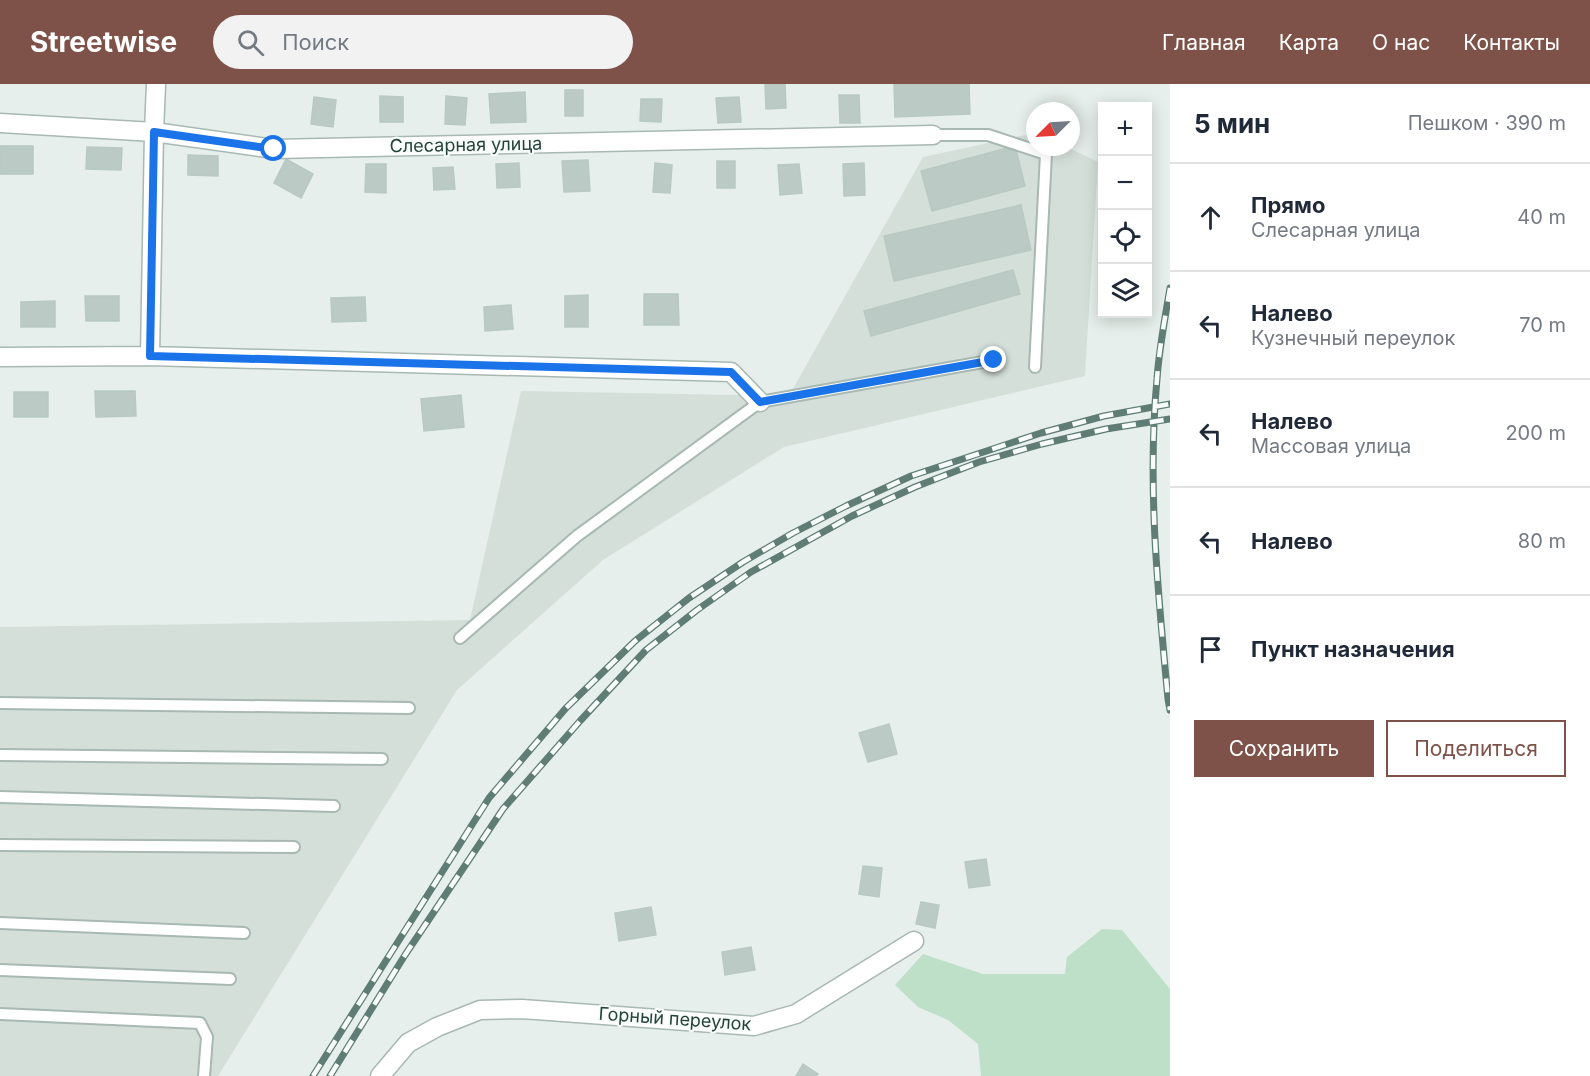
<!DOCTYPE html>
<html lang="ru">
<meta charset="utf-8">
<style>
body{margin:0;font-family:Inter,sans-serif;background:#f2f2f3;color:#1f2937}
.controls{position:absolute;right:18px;top:18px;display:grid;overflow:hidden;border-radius:0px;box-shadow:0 3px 15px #0003}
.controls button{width:54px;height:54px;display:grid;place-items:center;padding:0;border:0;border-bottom:2px solid #e0e1e3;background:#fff;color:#1f2937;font:30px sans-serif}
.compass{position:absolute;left:1026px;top:18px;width:54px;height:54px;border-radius:50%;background:#fff;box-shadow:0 3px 15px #0003;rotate:246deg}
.stop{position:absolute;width:18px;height:18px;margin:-14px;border:4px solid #1a73e8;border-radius:50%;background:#fff}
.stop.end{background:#1a73e8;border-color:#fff;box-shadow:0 2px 6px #0008}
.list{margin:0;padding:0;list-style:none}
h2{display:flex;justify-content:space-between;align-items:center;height:78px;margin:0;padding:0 24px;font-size:26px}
h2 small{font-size:20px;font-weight:400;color:#747a83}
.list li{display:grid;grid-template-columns:39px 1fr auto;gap:18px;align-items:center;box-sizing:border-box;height:108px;padding:0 24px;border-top:2px solid #e0e1e3}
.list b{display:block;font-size:22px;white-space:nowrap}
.list p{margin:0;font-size:20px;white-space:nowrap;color:#747a83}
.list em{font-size:20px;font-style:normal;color:#747a83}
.actions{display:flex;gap:12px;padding:18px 24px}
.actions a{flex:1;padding:14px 0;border:2px solid #7f5249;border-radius:0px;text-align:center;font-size:21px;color:#7f5249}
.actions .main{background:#7f5249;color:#fff}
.icon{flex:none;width:33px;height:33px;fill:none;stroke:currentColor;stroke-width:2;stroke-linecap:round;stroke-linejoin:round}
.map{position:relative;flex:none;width:1170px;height:992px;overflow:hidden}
header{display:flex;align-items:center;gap:36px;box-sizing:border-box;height:84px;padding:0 30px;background:#7f5249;color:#fff}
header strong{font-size:28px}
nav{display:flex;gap:33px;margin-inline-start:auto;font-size:21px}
.search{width:420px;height:54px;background:#f2f2f3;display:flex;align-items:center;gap:15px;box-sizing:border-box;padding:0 21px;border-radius:33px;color:#747a83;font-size:22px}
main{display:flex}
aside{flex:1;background:#fff}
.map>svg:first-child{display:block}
.built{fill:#d4dfda}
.green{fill:#bfe0c8}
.building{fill:#bbcac4;stroke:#b8c9c2;stroke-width:1.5}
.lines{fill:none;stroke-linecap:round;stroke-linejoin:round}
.lane-casing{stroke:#a8b8b2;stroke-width:14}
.street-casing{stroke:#a8b8b2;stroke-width:21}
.lane{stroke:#fff;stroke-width:10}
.street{stroke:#fff;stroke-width:18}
.rail-casing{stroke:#5f7d75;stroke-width:7}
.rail{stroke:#f7fbf9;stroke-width:4.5;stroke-dasharray:14;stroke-linecap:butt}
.route{stroke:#1a73e8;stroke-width:8}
.labels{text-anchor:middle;stroke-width:4.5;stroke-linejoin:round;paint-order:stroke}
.street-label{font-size:18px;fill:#24423a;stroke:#f7fbf9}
</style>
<header>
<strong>Streetwise</strong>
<div class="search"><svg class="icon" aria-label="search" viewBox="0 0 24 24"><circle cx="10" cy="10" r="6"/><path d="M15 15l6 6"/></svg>Поиск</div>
<nav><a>Главная</a><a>Карта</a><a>О нас</a><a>Контакты</a></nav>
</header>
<main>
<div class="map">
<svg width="1170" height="992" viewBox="0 0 1170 992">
<rect width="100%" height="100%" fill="#e6efeb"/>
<!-- built -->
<path class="built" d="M1035,49V63H1067L1098,78L1085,292L784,363L603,476L457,606L218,992H0V543L470,536L521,307L789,312L923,73Z"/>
<!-- green -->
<path class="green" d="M1102,845L1122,846L1170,905V992H981L978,960L948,936L918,923L895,901L923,870L983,890H1065L1067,873Z"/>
<!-- building -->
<path class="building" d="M765,0H785L786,24L766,25Z
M894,0H969L970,30L895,33Z
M565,6H583V32H565Z
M525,8L526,38L491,39L489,10Z
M839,11H859L860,39H840Z
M380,12L403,13V38H380Z
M446,12L467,14L465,41L445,40Z
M314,13L336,16L333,43L311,40Z
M739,13L741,38L718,39L716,14Z
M641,15H662L661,38L640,37Z
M0,62H33V90H0Z
M1015,62L1025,102L932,127L921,87Z
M87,63L122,64L121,86L86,85Z
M188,71L218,72V92L188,91Z
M286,75L313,90L301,114L274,99Z
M588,76L590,107L564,108L562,77Z
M717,77H735V104H717Z
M519,79L520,103L497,104L496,80Z
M655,79L672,81L670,109L653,108Z
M864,79L865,111L844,112L843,80Z
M366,80H386V109L365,108Z
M799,80L802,109L780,111L778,81Z
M453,83L455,105L434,106L433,84Z
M1021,121L1031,166L894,197L884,152Z
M1013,186L1020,210L871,252L864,227Z
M644,210H678L679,241H644Z
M588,211V243H565V212Z
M85,212H119V237H86Z
M365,213L366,237L332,238L331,214Z
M55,217V243H21V218Z
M511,221L513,245L485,247L484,223Z
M95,307H135L136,332L96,333Z
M14,308H48V333H14Z
M461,311L464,343L424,347L421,315Z
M889,640L897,670L868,678L859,649Z
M986,775L990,801L969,804L965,778Z
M863,782L882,784L879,813L859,810Z
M921,818L939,821L935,844L916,840Z
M651,823L656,851L619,857L615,829Z
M751,863L755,886L725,891L722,868Z
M803,980L818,990L816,992H796Z"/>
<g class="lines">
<!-- lane casing -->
<g class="lane-casing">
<path id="lane" d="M933,51H988L1046,70L1035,283
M460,554L577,452L760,318L994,276
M0,619L409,624
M0,671L382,675
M0,713L334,722
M0,761L294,763
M0,839L244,849
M0,886L230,895
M0,930L200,939L207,953L204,992"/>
</g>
<!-- street casing -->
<g class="street-casing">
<path id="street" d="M0,39L154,48L274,65L933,51
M150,272L154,48L156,0
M0,273L150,272L731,288L760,318
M380,992L408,959L437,943L480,926L522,925L754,942L796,930L914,857"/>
</g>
<!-- lane -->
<use href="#lane" class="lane"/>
<!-- street -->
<use href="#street" class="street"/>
<!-- rail casing -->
<g class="rail-casing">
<path id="rail" d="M1170,204C1165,234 1159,265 1157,295C1147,401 1158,509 1168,615L1170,626
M313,992L489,714L566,624L635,557L689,514L743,478L793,449L846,422L911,392L1041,349L1104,332L1170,320
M330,992L405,871L503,725L580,637L646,566L697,526L751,488L852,432L915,403L979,378L1042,360L1106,345L1170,335"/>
</g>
<!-- rail -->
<use href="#rail" class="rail"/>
</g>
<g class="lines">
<!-- route -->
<path class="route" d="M274,65L154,48L150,272L731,288L760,318L994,276"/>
</g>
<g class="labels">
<!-- street labels -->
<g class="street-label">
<text transform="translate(466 61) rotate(-1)" y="6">Слесарная улица</text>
<text transform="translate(675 935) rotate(4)" y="6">Горный переулок</text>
</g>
</g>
</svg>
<div class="controls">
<button>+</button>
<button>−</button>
<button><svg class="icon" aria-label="locate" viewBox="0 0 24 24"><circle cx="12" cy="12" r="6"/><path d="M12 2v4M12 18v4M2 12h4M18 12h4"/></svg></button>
<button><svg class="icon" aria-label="layers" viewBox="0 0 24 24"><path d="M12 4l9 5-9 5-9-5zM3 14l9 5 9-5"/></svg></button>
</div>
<svg class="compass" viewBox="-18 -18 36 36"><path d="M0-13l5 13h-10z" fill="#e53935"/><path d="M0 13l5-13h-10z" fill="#747a83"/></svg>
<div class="stop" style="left:274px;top:65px"></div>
<div class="stop end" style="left:994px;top:276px"></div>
</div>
<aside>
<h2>5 мин<small>Пешком · 390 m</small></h2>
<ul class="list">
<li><svg class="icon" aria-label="ahead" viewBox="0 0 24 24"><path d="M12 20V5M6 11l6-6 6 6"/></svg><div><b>Прямо</b><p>Слесарная улица</p></div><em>40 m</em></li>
<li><svg class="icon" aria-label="left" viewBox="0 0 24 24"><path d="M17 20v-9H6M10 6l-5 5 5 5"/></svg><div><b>Налево</b><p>Кузнечный переулок</p></div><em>70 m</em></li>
<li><svg class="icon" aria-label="left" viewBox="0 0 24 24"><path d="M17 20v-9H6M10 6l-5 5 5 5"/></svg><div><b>Налево</b><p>Массовая улица</p></div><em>200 m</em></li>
<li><svg class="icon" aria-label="left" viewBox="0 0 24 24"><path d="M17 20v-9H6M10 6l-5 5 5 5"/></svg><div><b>Налево</b></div><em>80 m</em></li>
<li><svg class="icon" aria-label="arrive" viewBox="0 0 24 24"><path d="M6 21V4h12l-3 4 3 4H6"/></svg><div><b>Пункт назначения</b></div></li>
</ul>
<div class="actions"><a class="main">Сохранить</a><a>Поделиться</a></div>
</aside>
</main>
